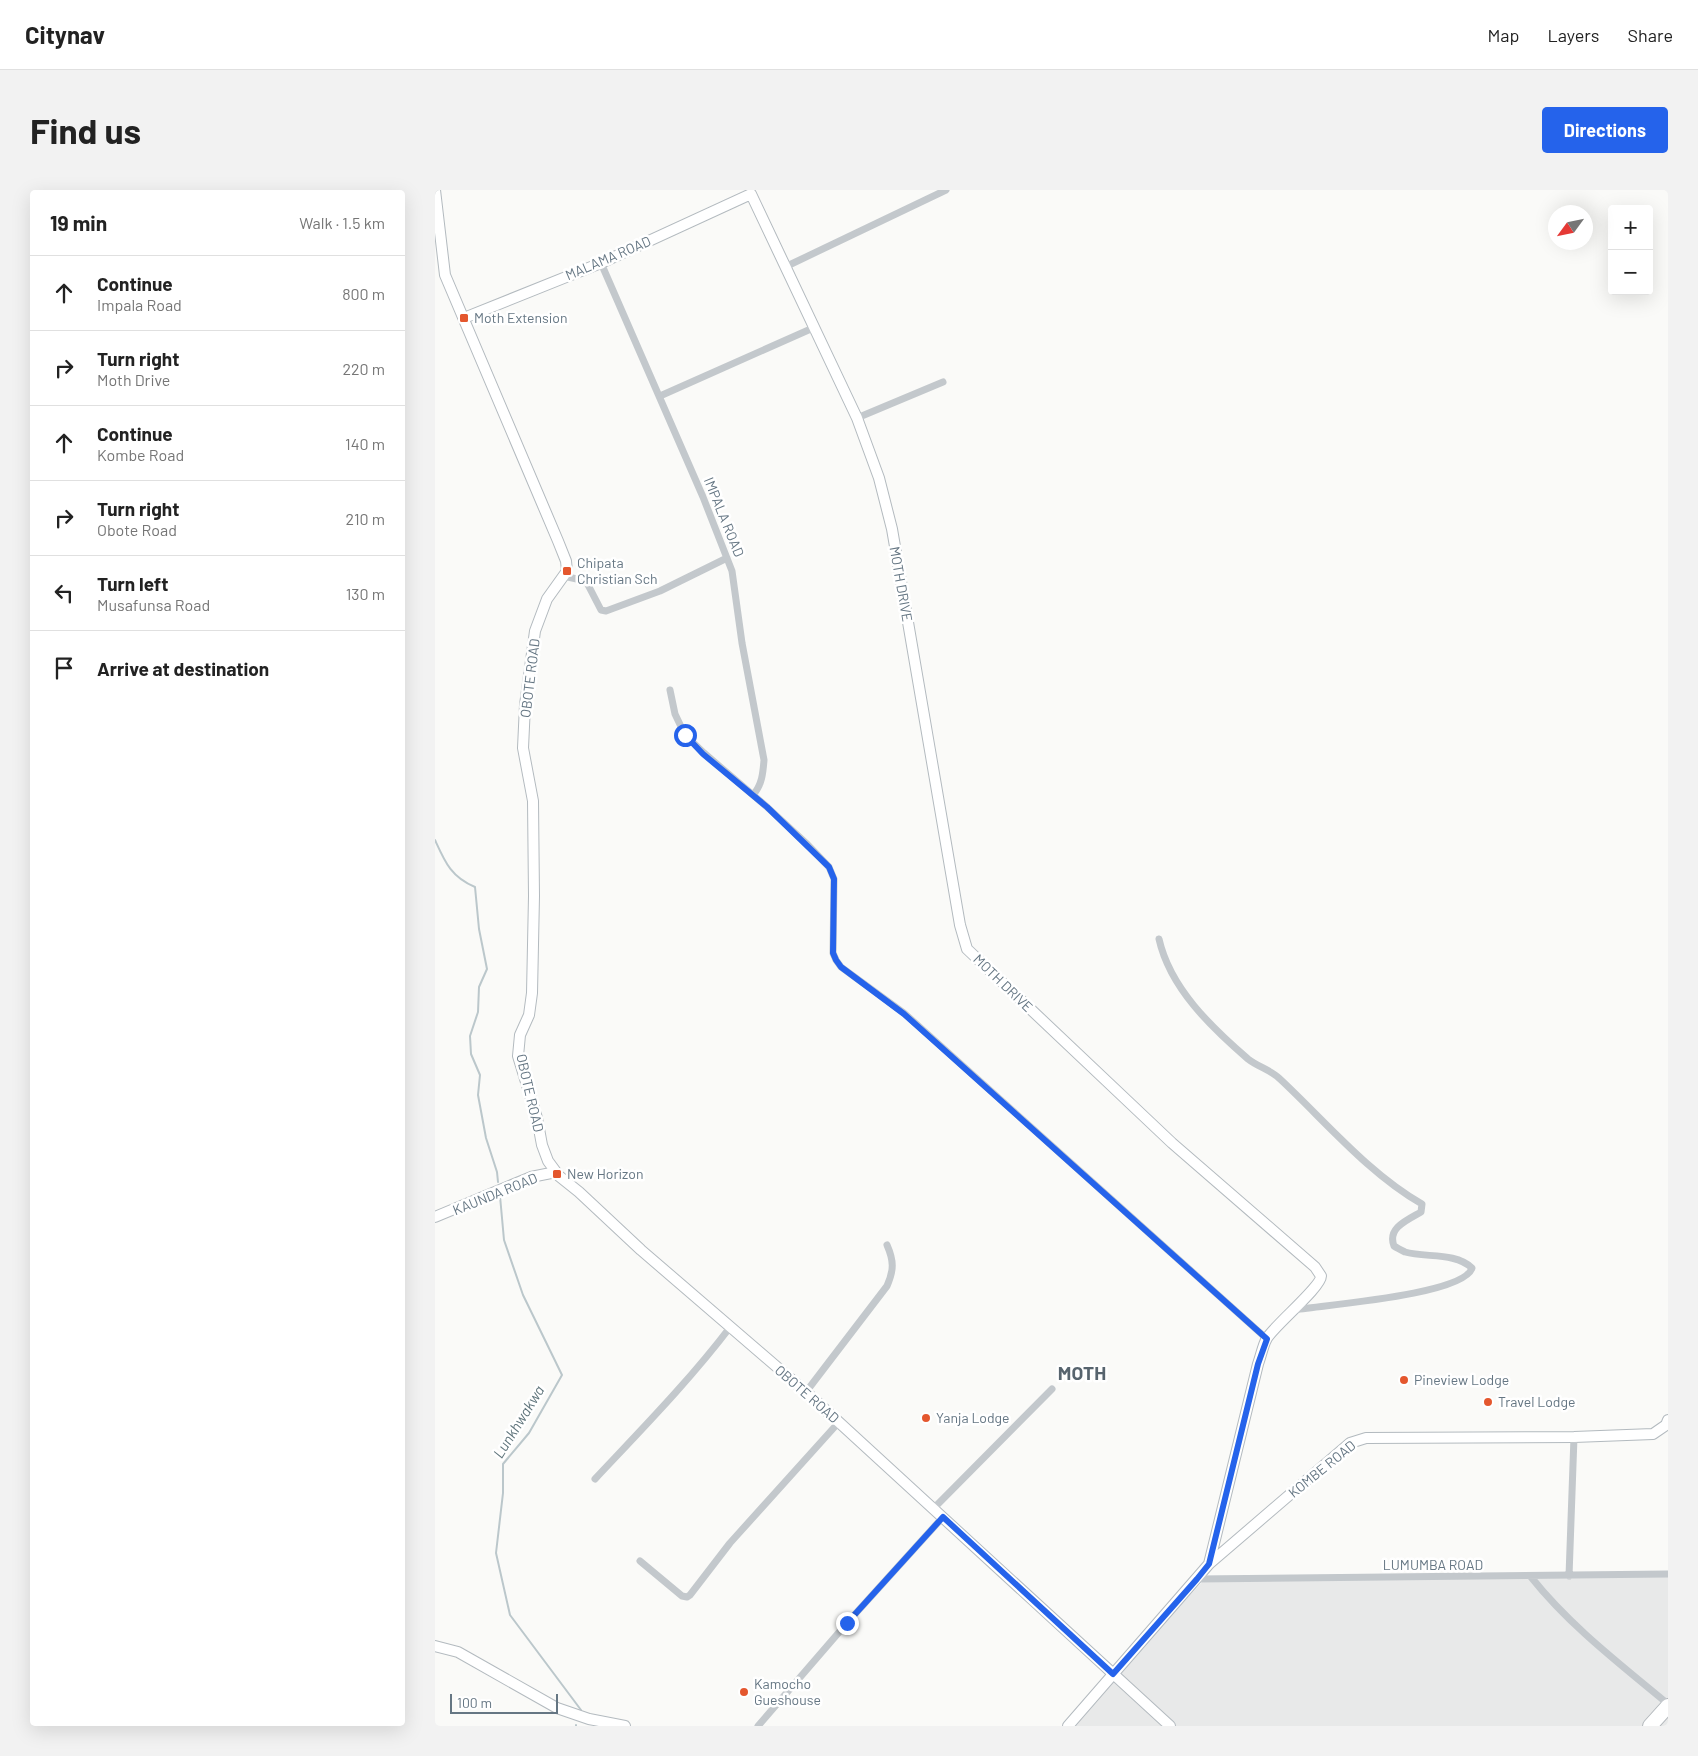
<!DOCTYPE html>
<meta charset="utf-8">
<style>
body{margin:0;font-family:Barlow,sans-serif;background:#f2f2f2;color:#222}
.controls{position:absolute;right:15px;top:15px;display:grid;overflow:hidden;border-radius:5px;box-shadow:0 5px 20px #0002}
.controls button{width:45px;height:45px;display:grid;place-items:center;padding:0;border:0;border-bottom:1px solid #e0e0e0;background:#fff;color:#222;font:25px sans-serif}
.compass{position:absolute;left:1113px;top:15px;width:45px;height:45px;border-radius:50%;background:#fff;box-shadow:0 5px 20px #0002;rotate:237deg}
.scale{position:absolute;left:15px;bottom:12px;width:108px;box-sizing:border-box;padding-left:5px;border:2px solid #657683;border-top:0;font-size:14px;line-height:18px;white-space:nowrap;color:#657683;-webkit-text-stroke:4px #fff;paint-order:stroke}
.stop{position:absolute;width:15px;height:15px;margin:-11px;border:4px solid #2563eb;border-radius:50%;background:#fff}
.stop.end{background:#2563eb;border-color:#fff;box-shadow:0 1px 5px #0008}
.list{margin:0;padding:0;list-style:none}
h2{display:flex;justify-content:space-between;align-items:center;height:65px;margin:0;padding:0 20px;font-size:21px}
h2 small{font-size:16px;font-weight:400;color:#767676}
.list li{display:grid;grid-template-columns:32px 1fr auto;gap:15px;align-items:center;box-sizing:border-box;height:75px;padding:0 20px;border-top:1px solid #e0e0e0}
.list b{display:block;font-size:19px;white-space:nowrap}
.list p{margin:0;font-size:16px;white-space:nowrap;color:#767676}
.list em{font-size:16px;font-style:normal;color:#767676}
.icon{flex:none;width:28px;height:28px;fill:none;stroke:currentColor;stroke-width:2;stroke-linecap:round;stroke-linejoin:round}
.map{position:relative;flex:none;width:1233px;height:1536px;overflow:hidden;border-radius:5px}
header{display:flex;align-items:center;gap:30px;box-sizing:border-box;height:70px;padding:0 25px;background:#fff;border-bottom:1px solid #e0e0e0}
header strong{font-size:24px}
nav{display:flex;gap:28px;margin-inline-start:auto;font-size:18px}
.intro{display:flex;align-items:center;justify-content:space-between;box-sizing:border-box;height:120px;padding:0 30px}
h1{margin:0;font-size:35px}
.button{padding:12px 22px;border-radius:5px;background:#2563eb;color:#fff;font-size:18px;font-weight:700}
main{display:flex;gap:30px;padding:0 30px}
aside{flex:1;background:#fff;border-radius:5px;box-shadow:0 5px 20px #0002}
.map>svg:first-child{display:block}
.built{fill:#e8e9e9}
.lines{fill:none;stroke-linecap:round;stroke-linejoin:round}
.stream{stroke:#bbc7cb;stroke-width:2}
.secondary-casing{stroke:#b3babf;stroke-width:12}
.highway-casing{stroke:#b4b9bd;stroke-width:16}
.street{stroke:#c3c8cc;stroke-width:7}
.secondary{stroke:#fff;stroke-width:10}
.highway{stroke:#fff;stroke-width:14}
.route{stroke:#2563eb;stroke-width:6}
.poi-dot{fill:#e4572e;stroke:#fff;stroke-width:2}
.labels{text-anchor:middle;stroke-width:5;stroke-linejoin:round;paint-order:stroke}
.street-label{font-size:14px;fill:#657683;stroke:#fff}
.poi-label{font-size:14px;fill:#657683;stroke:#fff;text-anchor:start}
.water-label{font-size:15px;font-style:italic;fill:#60757c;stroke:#fff}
.district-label{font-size:19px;font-weight:bold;fill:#57646e;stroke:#fff}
</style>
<header>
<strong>Citynav</strong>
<nav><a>Map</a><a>Layers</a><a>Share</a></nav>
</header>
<div class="intro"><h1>Find us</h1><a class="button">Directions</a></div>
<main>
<aside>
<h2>19 min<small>Walk · 1.5 km</small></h2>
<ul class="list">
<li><svg class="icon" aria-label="ahead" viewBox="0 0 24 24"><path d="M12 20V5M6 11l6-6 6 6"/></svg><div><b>Continue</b><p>Impala Road</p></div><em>800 m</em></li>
<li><svg class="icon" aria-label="right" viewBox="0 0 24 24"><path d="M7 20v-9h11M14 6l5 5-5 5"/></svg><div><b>Turn right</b><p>Moth Drive</p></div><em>220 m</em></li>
<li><svg class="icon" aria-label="ahead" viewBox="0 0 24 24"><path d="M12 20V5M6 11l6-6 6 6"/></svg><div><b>Continue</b><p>Kombe Road</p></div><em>140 m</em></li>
<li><svg class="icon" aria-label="right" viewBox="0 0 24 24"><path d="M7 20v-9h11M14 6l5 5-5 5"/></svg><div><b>Turn right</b><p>Obote Road</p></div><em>210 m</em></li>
<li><svg class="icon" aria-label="left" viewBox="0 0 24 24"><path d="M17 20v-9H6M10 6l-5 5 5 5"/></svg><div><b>Turn left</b><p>Musafunsa Road</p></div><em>130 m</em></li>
<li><svg class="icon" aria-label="arrive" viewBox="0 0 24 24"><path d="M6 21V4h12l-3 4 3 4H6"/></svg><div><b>Arrive at destination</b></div></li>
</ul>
</aside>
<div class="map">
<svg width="1233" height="1536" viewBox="0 0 1233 1536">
<rect width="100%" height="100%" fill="#fafaf8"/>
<!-- built -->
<path class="built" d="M1233,1382V1536H631L773,1386Z"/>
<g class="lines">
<!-- stream -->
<path class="stream" d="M0,650C10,672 16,687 40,697L44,739L52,779L44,797L43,822L35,846L36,864L45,885L43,905L51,948L62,982L63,992
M65,1006L69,1050L88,1105L127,1185L94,1243L68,1274V1303L61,1363L75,1425L146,1520
M141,1536V1535"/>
<!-- secondary casing -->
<g class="secondary-casing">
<path id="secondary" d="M0,0L10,85L123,351L131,371L132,381L112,409L100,441L90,515L88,558L98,611L99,706L97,803L94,825L85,845L83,866L102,928L107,955L113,971L124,986L144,1002L206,1060L371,1202L735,1536
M29,128L166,73L316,4L422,228L444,288L457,339L525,735L532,759L737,953L880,1077L886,1086C886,1097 841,1134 832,1148C828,1155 826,1166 823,1174L774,1374
M0,1027L96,987L121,982
M0,1456L23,1462L122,1518L154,1529L190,1536
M633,1536L774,1374L915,1253L931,1248L1139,1247L1218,1244L1231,1235L1233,1230"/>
</g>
<!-- highway casing -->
<g class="highway-casing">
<path id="highway" d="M1215,1536L1233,1516"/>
</g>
<!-- street -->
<path class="street" d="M166,73L268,307L297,381L307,453L329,570C328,583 327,595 318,605
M350,77L511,0
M225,206L378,138
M422,228L508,192
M128,386L151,391L166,420L171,421L225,401L292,368
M235,500L240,524L250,545L269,563L332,617L371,653L394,677L399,689L398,763L401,770L406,777L469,823L832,1149
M724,749C735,798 776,837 813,869C823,877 836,880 845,889C890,931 933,983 987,1014L986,1022C972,1030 952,1038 959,1056C962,1058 966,1060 970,1062C991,1068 1020,1062 1037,1078C1029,1105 888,1115 858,1120
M371,1202L452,1096C459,1080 459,1071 452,1055
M160,1289C207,1239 255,1190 296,1136
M499,1318L617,1199
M205,1371L247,1406L252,1407L255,1405L295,1353L404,1232
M1134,1386L1139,1247
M1096,1387C1135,1436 1185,1474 1233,1514
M762,1389L1233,1384
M323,1536L412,1433L508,1327"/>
<!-- secondary -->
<use href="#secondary" class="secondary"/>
<!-- highway -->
<use href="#highway" class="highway"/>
</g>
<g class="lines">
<!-- route -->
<path class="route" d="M250,545L268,564L332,617L394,677L399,689L398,763L401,770L406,777L469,824L832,1149L823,1174L774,1374L762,1389L678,1484L508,1327L412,1433"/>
</g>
<!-- markers -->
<g class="poi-dot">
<rect x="24" y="123" width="10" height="10" rx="2.5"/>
<rect x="127" y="376" width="10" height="10" rx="2.5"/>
<rect x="117" y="979" width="10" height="10" rx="2.5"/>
<circle cx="969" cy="1190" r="5"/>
<circle cx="1053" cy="1212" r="5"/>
<circle cx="491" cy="1228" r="5"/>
<circle cx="309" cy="1502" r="5"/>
</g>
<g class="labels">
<!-- street labels -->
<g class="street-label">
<text transform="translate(173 68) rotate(-23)" y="5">MALAMA ROAD</text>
<text transform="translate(289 327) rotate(68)" y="5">IMPALA ROAD</text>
<text transform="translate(466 394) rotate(80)" y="5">MOTH DRIVE</text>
<text transform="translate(95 488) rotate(-83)" y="5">OBOTE ROAD</text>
<text transform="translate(568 793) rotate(44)" y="5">MOTH DRIVE</text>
<text transform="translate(95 903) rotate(77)" y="5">OBOTE ROAD</text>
<text transform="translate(60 1004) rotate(-22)" y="5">KAUNDA ROAD</text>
<text transform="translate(372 1204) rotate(41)" y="5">OBOTE ROAD</text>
<text transform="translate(887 1279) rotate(-39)" y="5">KOMBE ROAD</text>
<text x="998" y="1380">LUMUMBA ROAD</text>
</g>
<!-- poi labels -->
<g class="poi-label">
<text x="39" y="133">Moth Extension</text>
<text x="142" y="378">Chipata<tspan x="142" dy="16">Christian Sch</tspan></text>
<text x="132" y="989">New Horizon</text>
<text x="979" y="1195">Pineview Lodge</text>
<text x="1063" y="1217">Travel Lodge</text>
<text x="501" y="1233">Yanja Lodge</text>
<text x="319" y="1499">Kamocho<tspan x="319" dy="16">Gueshouse</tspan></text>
</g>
<!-- water labels -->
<g class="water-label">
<text transform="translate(84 1232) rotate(-58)" y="5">Lunkhwakwa</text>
</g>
<!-- district labels -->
<g class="district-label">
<text x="647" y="1190">MOTH</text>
</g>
</g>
</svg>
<div class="controls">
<button>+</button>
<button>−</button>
</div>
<svg class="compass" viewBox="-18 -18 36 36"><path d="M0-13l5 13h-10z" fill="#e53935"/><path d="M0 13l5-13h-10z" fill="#767676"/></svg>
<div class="scale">100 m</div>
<div class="stop" style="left:250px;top:545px"></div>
<div class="stop end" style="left:412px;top:1433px"></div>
</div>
</main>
